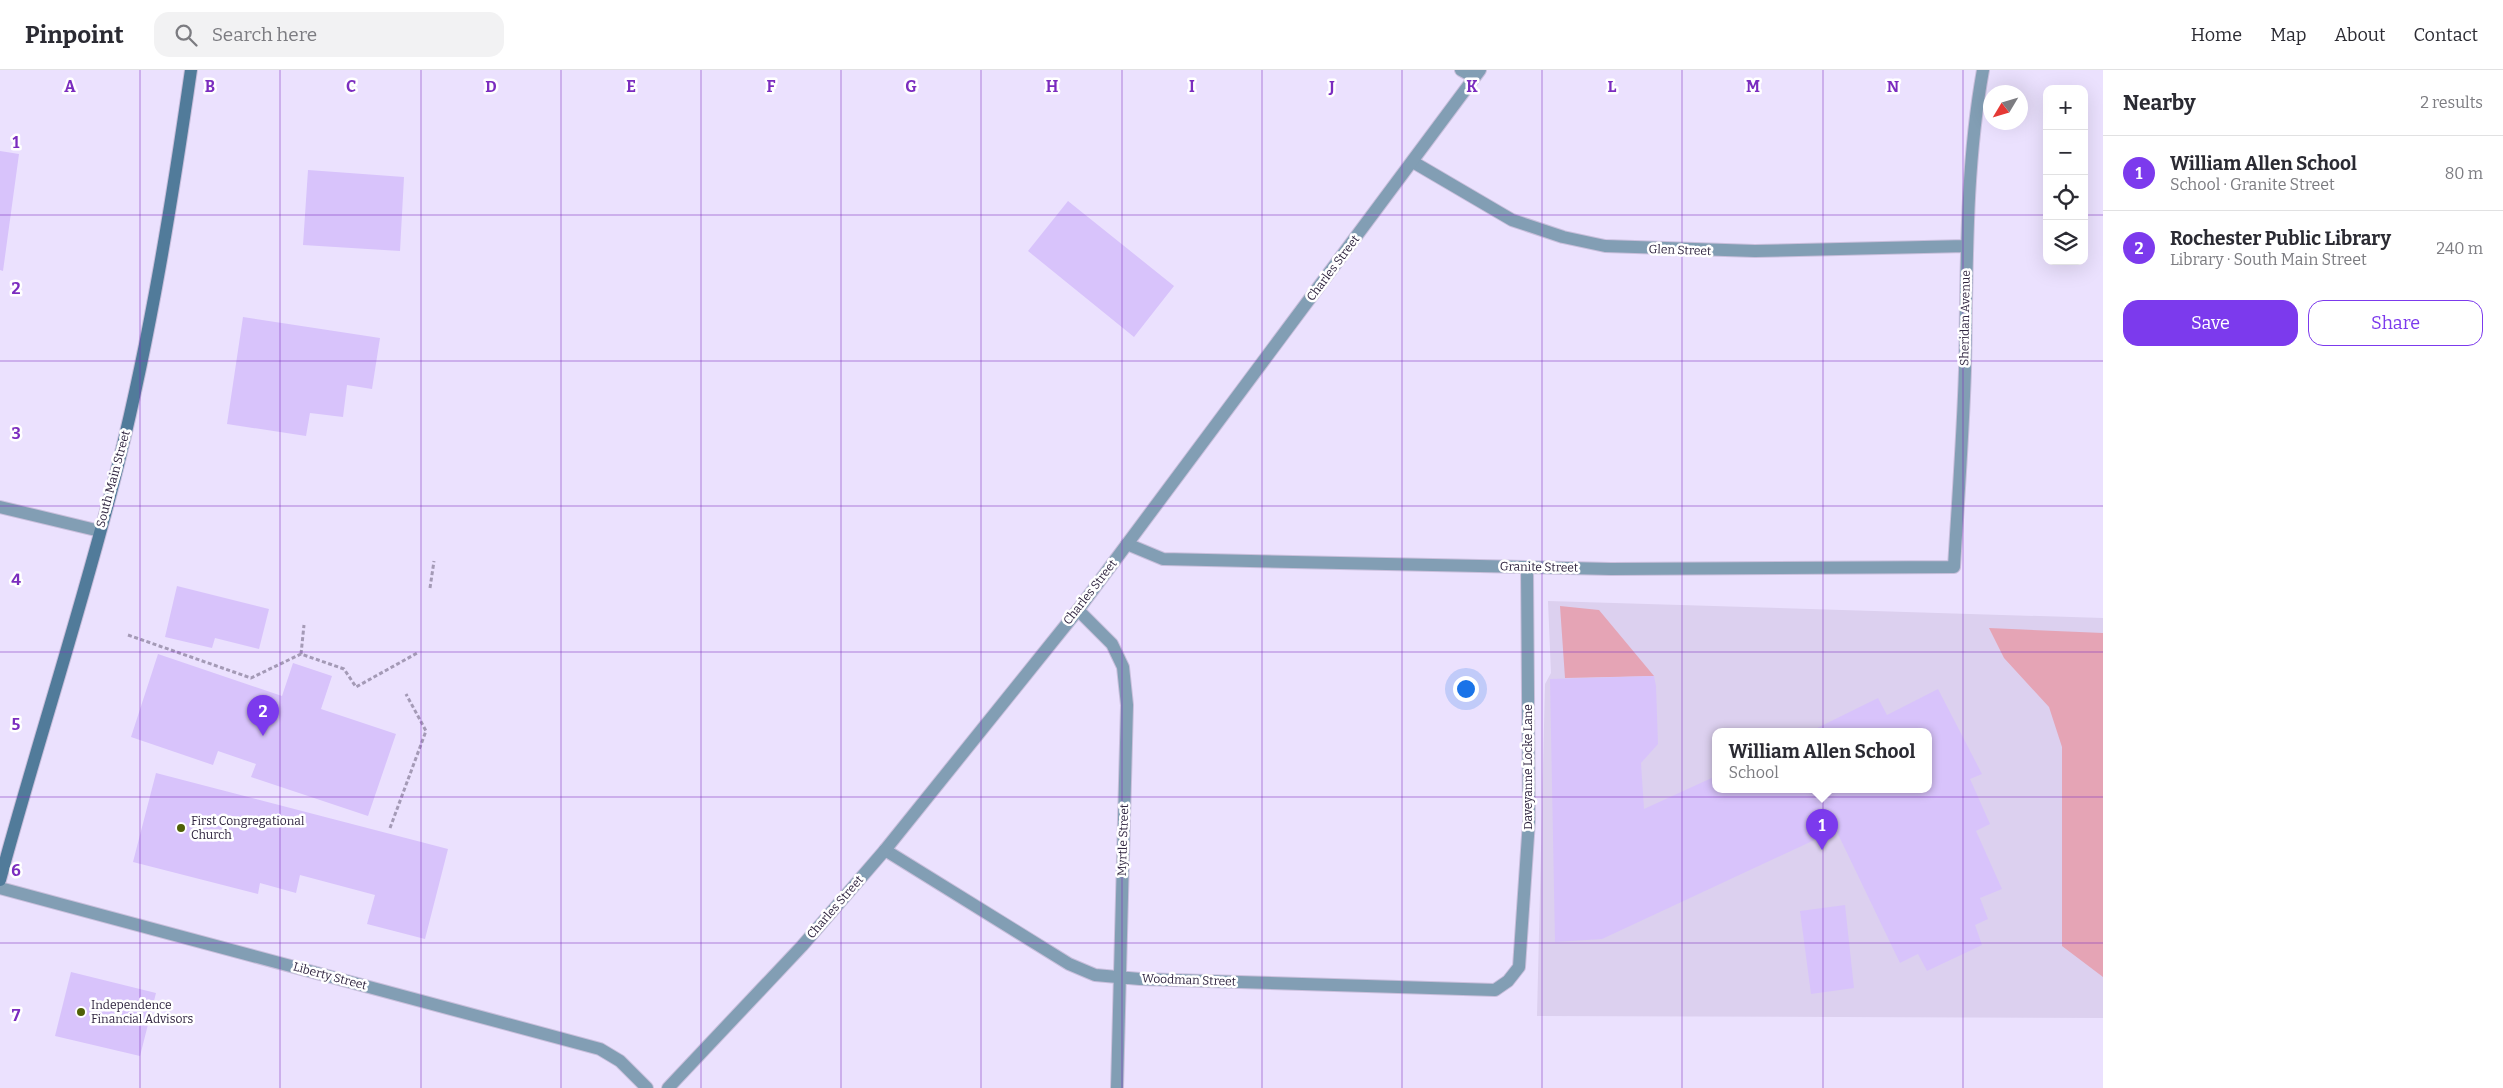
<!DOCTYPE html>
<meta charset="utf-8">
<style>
body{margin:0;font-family:Bitter,serif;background:#f2f2f3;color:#2b2b33}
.controls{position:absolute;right:15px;top:15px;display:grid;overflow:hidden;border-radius:10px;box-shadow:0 5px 20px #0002}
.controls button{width:45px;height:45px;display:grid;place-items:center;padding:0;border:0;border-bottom:1px solid #e1e1e2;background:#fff;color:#2b2b33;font:25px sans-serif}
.compass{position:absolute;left:1983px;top:15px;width:45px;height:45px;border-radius:50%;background:#fff;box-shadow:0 5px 20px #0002;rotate:232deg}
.you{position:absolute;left:1465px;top:618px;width:18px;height:18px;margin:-12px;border:4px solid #fff;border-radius:50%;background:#1a73e8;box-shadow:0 0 0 8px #1a73e833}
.badge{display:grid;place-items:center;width:32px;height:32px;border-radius:50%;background:#7c3aed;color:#fff;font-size:16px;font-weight:700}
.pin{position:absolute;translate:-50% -41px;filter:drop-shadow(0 1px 2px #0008)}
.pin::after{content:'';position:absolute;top:26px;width:18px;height:15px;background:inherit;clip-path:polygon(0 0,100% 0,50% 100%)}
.popup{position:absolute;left:1712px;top:658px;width:220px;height:65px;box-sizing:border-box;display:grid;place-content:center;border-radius:10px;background:#fff;filter:drop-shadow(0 1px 4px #0005);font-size:16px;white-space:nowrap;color:#7c7c81}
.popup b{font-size:19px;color:#2b2b33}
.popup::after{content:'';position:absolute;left:50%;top:100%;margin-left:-10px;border:10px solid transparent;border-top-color:#fff}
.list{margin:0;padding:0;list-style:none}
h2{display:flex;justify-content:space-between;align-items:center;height:65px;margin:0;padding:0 20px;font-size:21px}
h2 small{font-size:16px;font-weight:400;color:#7c7c81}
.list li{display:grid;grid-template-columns:32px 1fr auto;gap:15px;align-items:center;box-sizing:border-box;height:75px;padding:0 20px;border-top:1px solid #e1e1e2}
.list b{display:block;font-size:19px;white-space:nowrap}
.list p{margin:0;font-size:16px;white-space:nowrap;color:#7c7c81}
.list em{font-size:16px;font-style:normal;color:#7c7c81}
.actions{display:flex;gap:10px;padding:15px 20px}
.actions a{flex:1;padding:11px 0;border:1px solid #7c3aed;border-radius:15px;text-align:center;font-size:18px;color:#7c3aed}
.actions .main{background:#7c3aed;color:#fff}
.icon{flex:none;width:28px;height:28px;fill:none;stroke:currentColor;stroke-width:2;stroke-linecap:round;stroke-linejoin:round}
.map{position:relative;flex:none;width:2103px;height:1018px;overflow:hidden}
header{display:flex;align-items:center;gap:30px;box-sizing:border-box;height:70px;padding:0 25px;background:#fff;border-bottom:1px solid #e1e1e2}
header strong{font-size:24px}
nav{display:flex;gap:28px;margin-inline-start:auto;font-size:18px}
.search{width:350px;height:45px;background:#f2f2f3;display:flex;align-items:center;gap:12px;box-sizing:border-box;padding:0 18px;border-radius:15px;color:#7c7c81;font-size:19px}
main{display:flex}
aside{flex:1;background:#fff}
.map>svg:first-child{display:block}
.built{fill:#dcd0ef;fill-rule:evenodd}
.green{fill:#e5a4b5}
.building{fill:#d8c3fb}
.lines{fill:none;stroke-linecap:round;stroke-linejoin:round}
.minor-casing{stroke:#c9bfdc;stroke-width:14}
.tertiary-casing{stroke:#c9bfdc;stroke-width:14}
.secondary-casing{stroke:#c9bfdc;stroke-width:14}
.path{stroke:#a49ab6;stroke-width:3;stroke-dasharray:4 2.5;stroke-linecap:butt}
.minor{stroke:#829eb4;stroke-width:12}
.tertiary{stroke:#829eb4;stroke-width:12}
.secondary{stroke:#517b9a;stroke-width:12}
.grid{fill:none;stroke:#7b2cbf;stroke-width:1;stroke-opacity:0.55}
.poi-dot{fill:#4f6006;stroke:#fff;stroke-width:2}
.labels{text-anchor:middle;stroke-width:5;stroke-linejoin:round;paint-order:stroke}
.street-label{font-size:12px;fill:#302540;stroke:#fff}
.poi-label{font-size:12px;fill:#302540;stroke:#fff;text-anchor:start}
.grid-label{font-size:16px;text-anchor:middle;font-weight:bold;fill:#7b2cbf;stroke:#fff;stroke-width:5;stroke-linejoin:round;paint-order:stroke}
</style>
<header>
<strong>Pinpoint</strong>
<div class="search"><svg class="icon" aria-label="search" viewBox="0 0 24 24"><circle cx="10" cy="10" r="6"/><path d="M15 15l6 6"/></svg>Search here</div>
<nav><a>Home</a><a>Map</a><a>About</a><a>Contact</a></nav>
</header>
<main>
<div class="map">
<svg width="2103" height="1018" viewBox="0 0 2103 1018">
<rect width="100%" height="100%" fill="#ebe1fe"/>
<!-- built -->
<path class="built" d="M1548,531L2103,548V948L1537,946L1545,614L1551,603ZM1716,661H1928V719H1716Z"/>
<!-- green -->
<path class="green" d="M1560,536L1599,540L1654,606L1565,608Z
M1989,558L2103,563V907L2062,876V677L2049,637L2004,588Z"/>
<!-- building -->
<path class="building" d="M0,81L19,84L3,201L0,200Z
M308,100L404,107L400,181L303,175Z
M1068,131L1174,216L1134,267L1028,181Z
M243,247L380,268L372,319L347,315L343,347L310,343L306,366L227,354Z
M177,516L269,539L259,579L215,568L212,578L165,567Z
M158,584L282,626L293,593L332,606L321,639L396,664L368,746L251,707L256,694L218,681L213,695L131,667Z
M1654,606L1656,616L1658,674L1641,693L1644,739L1716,706V719H1928V661H1811L1878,628L1887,645L1938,619L1982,704L1970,709L1990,754L1976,761L2002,819L1980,828L1988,849L1975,855L1982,875L1927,901L1918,884L1900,893L1836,760L1602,869L1555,872L1550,609Z
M156,703L448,779L425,869L367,854L375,825L300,805L296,823L260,813L258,824L133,792Z
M1845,835L1854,918L1811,924L1800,841Z
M71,902L156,923L140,986L55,966Z"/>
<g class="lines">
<!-- minor casing -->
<g class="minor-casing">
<path id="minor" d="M1461,0L1474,7
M1413,92L1512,150L1563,167L1605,176L1755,181L1966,176
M0,437L100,461
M1127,474L1163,489L1611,499L1954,497C1958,431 1963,365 1965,300C1967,200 1965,99 1983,0
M1078,540L1112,574L1123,597L1127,635L1117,1018
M885,780L1069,894L1095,905L1140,909L1495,920L1508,911L1519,897L1529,751L1527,497
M0,818L600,979L620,991L647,1018"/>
</g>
<!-- tertiary casing -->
<g class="tertiary-casing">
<path id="tertiary" d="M668,1018L802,876L885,780L1078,540L1480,0"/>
</g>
<!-- secondary casing -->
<g class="secondary-casing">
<path id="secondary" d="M0,810C38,670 84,532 119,391C151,262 172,131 191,0"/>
</g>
<!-- path -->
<path class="path" d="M430,518L434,491
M128,565L251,608L301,584L344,599L356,617L419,582
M301,584L304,555
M390,758L426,661L406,624"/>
<!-- minor -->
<use href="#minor" class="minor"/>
<!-- tertiary -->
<use href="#tertiary" class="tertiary"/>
<!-- secondary -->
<use href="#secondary" class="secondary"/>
</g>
<!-- grid -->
<path class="grid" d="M140,0V1018M280,0V1018M421,0V1018M561,0V1018M701,0V1018M841,0V1018M981,0V1018M1122,0V1018M1262,0V1018M1402,0V1018M1542,0V1018M1682,0V1018M1823,0V1018M1963,0V1018M0,145H2047M2084,145H2103M0,291H2103M0,436H2103M0,582H2103M0,727H2103M0,873H2103"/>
<!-- markers -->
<g class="poi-dot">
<circle cx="181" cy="758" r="5"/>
<circle cx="81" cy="942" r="5"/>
</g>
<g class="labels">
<!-- street labels -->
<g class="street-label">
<text transform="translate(1680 180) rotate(2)" y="4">Glen Street</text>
<text transform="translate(1333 198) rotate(-53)" y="4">Charles Street</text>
<text transform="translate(1965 248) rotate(-89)" y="4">Sheridan Avenue</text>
<text transform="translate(113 409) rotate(-75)" y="4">South Main Street</text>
<text transform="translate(1539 497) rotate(1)" y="4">Granite Street</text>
<text transform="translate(1090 522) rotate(-52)" y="4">Charles Street</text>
<text transform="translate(1528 697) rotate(-90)" y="4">Daveyanne Locke Lane</text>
<text transform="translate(1123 770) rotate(-88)" y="4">Myrtle Street</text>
<text transform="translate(835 837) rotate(-49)" y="4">Charles Street</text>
<text transform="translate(330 906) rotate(15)" y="4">Liberty Street</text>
<text transform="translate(1189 910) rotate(2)" y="4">Woodman Street</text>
</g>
<!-- poi labels -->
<g class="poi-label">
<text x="191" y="755">First Congregational<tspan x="191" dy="14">Church</tspan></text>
<text x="91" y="939">Independence<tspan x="91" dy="14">Financial Advisors</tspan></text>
</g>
</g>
<g class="grid-label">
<text x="70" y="22">A</text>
<text x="210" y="22">B</text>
<text x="351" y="22">C</text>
<text x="491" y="22">D</text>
<text x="631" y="22">E</text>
<text x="771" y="22">F</text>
<text x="911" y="22">G</text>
<text x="1052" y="22">H</text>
<text x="1192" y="22">I</text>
<text x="1332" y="22">J</text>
<text x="1472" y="22">K</text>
<text x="1612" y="22">L</text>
<text x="1753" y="22">M</text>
<text x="1893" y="22">N</text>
<text x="16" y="78">1</text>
<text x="16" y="224">2</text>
<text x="16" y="369">3</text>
<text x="16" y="515">4</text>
<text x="16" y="660">5</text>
<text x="16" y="806">6</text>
<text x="16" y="951">7</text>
</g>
</svg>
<div class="controls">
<button>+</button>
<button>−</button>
<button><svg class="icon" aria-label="locate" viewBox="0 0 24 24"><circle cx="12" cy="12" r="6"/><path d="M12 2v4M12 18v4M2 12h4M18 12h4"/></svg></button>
<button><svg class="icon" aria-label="layers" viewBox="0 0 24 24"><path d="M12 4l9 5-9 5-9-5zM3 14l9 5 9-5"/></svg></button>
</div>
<svg class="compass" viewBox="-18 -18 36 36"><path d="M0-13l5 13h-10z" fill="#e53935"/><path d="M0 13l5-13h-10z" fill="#7c7c81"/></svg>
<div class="you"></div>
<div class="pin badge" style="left:1822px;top:780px">1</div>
<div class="popup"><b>William Allen School</b>School</div>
<div class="pin badge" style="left:263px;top:666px">2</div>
</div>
<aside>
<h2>Nearby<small>2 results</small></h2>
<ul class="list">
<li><span class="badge">1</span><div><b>William Allen School</b><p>School · Granite Street</p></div><em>80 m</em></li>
<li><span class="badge">2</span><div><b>Rochester Public Library</b><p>Library · South Main Street</p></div><em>240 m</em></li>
</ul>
<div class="actions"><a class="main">Save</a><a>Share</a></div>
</aside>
</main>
